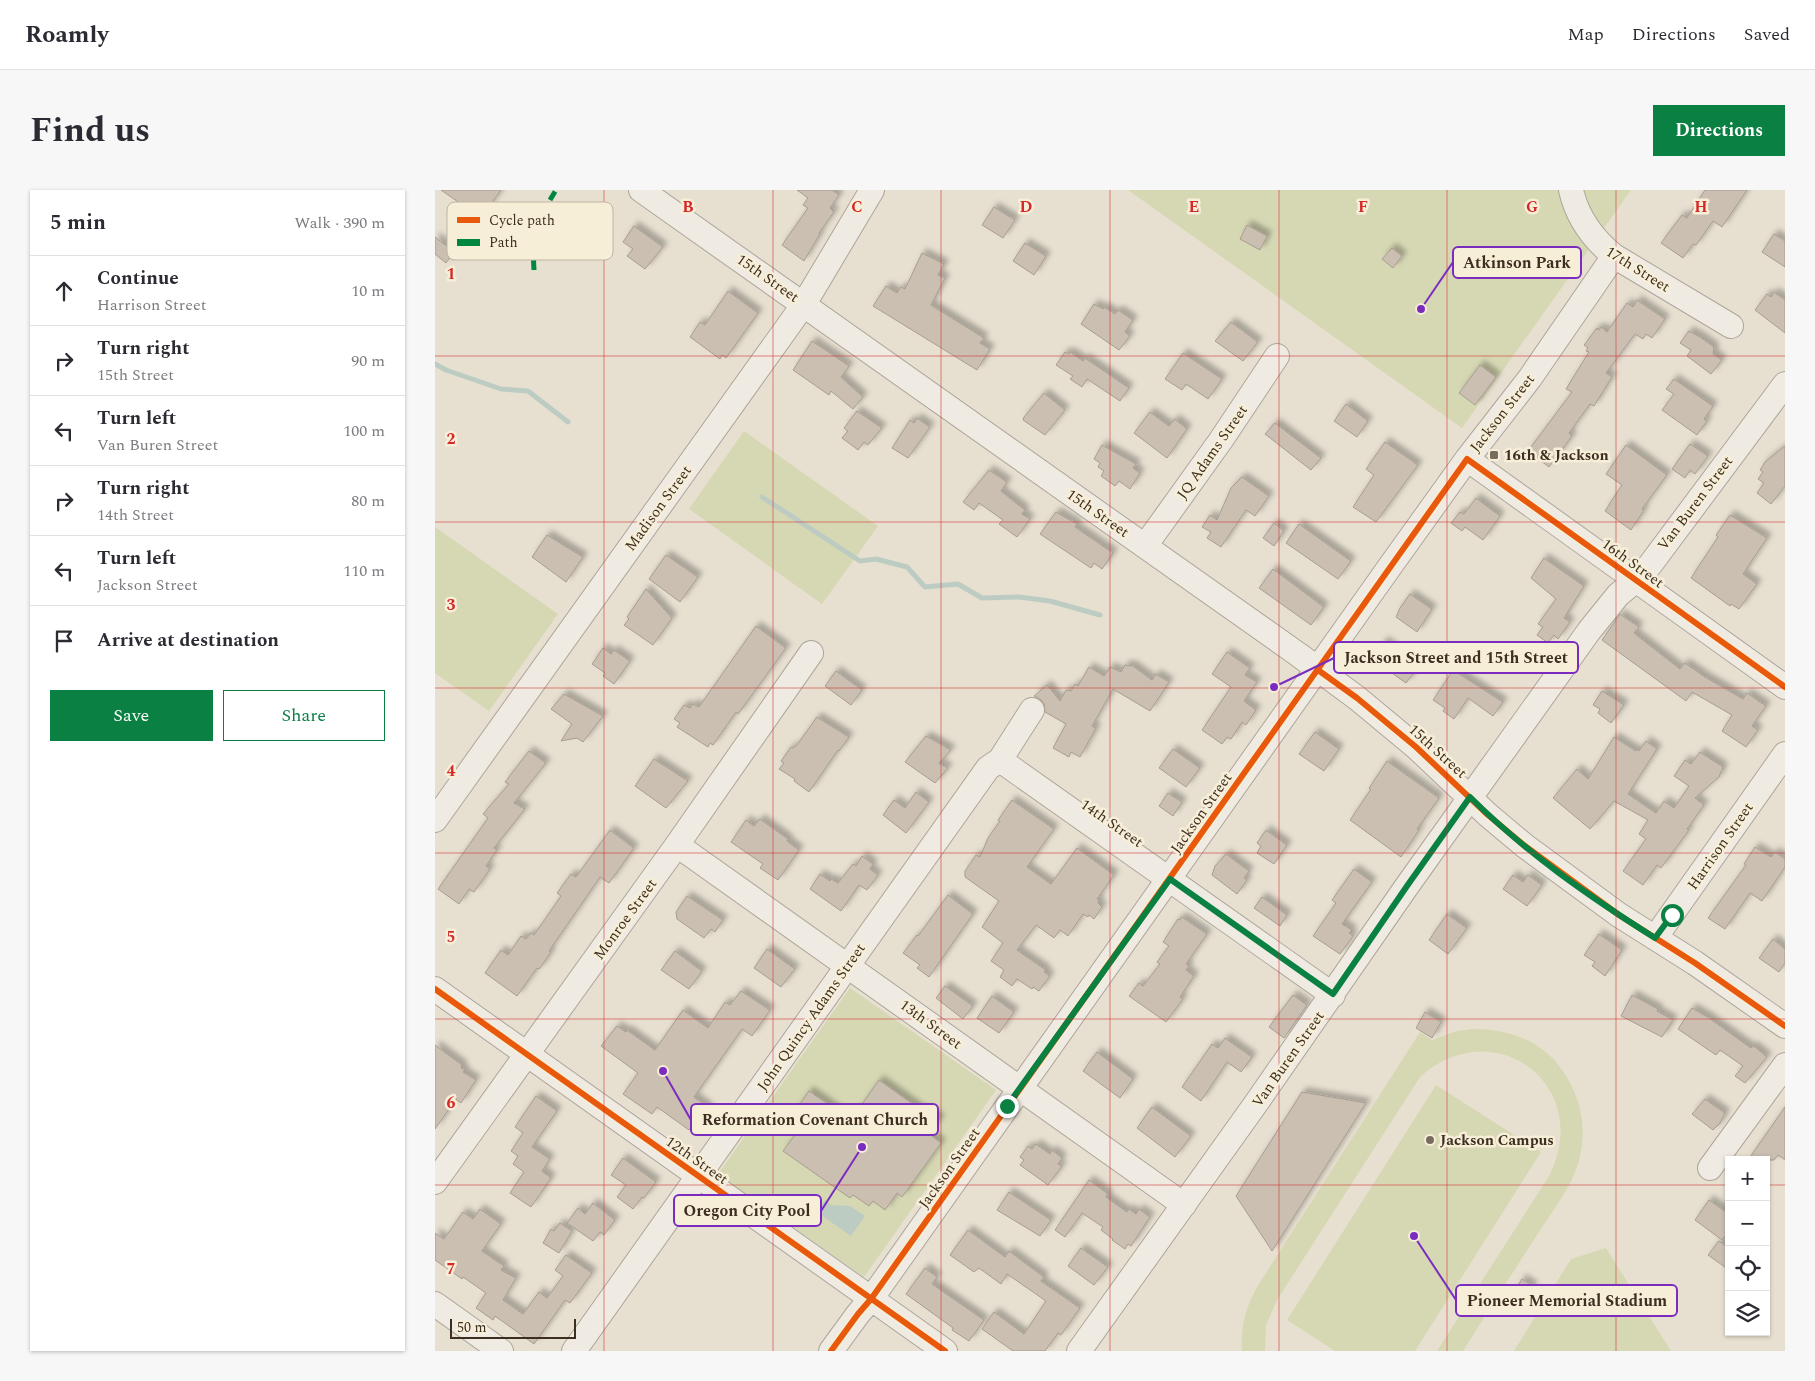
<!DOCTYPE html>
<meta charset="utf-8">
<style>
body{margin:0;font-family:Spectral,serif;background:#f7f7f7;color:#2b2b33}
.controls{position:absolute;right:15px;bottom:15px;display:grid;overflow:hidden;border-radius:0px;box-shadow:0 1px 4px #0004}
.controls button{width:45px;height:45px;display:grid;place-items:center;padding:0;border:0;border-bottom:1px solid #e1e1e2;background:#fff;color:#2b2b33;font:25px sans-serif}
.scale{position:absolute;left:15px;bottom:12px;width:126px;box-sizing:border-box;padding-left:5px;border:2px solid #3d2e20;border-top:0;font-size:14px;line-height:18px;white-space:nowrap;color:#3d2e20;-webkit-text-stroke:4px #f7eed8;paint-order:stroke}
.stop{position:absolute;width:15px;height:15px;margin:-11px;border:4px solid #0b8043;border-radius:50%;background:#fff}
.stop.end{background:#0b8043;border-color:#fff;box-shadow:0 1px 5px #0008}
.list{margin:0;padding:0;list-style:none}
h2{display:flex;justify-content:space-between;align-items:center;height:65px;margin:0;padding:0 20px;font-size:21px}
h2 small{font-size:16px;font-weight:400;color:#7c7c81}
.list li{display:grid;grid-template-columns:32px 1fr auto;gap:15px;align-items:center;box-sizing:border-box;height:70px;padding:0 20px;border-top:1px solid #e1e1e2}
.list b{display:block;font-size:19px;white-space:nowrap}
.list p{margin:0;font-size:16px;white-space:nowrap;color:#7c7c81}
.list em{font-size:16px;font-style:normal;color:#7c7c81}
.actions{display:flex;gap:10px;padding:15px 20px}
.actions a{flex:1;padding:11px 0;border:1px solid #0b8043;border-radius:0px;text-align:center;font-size:18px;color:#0b8043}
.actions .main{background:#0b8043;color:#fff}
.icon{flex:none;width:28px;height:28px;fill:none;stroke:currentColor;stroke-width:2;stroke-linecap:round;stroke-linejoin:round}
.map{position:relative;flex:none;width:1350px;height:1161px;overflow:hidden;border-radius:0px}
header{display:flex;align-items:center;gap:30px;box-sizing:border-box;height:70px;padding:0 25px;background:#fff;border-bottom:1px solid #e1e1e2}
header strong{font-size:24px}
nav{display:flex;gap:28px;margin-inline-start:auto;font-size:18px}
.intro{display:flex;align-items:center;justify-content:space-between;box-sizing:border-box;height:120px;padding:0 30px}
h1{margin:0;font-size:35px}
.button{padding:12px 22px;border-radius:0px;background:#0b8043;color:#fff;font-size:18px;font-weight:700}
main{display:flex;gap:30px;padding:0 30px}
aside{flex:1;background:#fff;border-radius:0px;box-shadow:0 1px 4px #0004}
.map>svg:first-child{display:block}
.green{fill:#d6d7b3}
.water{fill:#bcccc2}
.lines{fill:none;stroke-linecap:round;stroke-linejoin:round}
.stream{stroke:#bcccc2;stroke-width:5}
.building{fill:#cbbfb2;stroke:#a89c90;filter:url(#shadow)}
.minor-casing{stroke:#ada599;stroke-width:26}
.minor{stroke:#efebe3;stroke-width:24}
.quiet{stroke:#00873e;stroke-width:5;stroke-dasharray:10 5;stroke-linecap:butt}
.cycleway-casing{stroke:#f7eed8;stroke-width:9}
.cycleway{stroke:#e8590c;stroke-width:6}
.route{stroke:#0b8043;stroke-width:6}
.grid{fill:none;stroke:#d62828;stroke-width:1;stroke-opacity:0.55}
.poi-dot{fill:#786c5e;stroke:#f7eed8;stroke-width:2}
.labels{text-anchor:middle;stroke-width:5;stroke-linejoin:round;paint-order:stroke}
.street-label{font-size:15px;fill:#3d2e20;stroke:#f7eed8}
.poi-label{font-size:15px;font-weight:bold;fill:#3d2e20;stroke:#f7eed8;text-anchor:start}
.key{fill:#f7eed8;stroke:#bfb4a1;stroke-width:1}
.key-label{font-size:14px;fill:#3d2e20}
.grid-label{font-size:16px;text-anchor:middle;font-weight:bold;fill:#d62828;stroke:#f7eed8;stroke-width:5;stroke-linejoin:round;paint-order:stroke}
.leader{fill:none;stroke:#7b2cbf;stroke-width:2}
.callout-dot{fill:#7b2cbf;stroke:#f7eed8;stroke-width:2}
.callout{fill:#f7eed8;stroke:#7b2cbf;stroke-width:2}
.callout-label{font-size:16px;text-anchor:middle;font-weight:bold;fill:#3d2e20}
</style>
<header>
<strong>Roamly</strong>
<nav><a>Map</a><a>Directions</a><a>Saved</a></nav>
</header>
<div class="intro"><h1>Find us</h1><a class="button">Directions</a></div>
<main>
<aside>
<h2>5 min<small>Walk · 390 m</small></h2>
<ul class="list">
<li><svg class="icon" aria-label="ahead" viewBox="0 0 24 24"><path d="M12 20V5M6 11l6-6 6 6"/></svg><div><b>Continue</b><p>Harrison Street</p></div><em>10 m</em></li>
<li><svg class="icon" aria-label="right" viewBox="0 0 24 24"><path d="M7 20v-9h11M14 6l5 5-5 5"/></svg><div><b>Turn right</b><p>15th Street</p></div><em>90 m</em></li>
<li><svg class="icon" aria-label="left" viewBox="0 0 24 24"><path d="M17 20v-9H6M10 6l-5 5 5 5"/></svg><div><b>Turn left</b><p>Van Buren Street</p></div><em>100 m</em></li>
<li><svg class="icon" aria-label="right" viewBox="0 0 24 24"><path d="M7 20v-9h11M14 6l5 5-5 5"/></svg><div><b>Turn right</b><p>14th Street</p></div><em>80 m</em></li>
<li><svg class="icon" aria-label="left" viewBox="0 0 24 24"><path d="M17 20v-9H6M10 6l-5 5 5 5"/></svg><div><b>Turn left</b><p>Jackson Street</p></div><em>110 m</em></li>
<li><svg class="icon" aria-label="arrive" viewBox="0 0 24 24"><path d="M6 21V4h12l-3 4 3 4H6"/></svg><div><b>Arrive at destination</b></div></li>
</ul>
<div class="actions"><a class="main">Save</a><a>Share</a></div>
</aside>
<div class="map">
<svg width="1350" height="1161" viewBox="0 0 1350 1161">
<defs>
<filter id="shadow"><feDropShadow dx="4.5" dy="-4.5" stdDeviation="2.5" flood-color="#0004"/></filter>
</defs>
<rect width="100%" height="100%" fill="#e7e0d1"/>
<!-- green -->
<path class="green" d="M693,0H1196L1027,238Z
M309,241L443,336L387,414L254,319Z
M0,337L123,424L54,521L0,483Z
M415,798L561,900L429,1087L283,984Z
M1038,839C1072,839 1107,850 1127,880C1145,905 1152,935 1145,966C1139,994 1119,1019 1104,1042C1078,1082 1053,1121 1028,1161H1002L1114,986C1160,896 1059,820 985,887L842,1110L831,1135L830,1161H807C805,1138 811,1117 822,1097L985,842L997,850L1022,841Z
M1001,895L1106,962L980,1161H900L852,1130Z
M1171,1058L1236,1161H1079L1136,1069Z"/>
<!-- water -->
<path class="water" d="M390,1010L396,1015L415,1016L430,1026L416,1046L382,1022Z"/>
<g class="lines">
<!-- stream -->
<path class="stream" d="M0,174L11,180L66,199L93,201L133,232
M327,307L425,371L441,369L472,377L490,397L523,394L547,408L584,407L615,411L665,425"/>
</g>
<!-- building -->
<path class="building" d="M6,0H66L46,28Z
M362,0H397L404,5L395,18L399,22L384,43L385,44L369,71L347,55L373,18L368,15L373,8Z
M1270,0H1312L1287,37L1278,31L1261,55L1258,54L1248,68L1226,53L1247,25L1252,28Z
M559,17L580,30L568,48L547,35Z
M812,35L832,46L825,60L805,49Z
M199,36L228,57L210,79L192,66L198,59L188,52Z
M1339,44L1350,51V77L1327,62Z
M0,47L19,62L11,73L0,64Z
M590,53L611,66L599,85L578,71Z
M957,58L967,66L958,78L947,69Z
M487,63L509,74L503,85L510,88L496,115L549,148L545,153L555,159L542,180L438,116L451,96L462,103L466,97L470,99Z
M293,101L323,123L291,168L287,165L285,169L255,147L265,132L270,135Z
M1339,102L1350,110V143L1320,120L1332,104L1336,107Z
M1202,110L1230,129L1217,148L1211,144L1208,149L1200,144L1171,183L1177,187L1159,216L1155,214L1134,243L1137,246L1114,277L1093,261L1137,202L1131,199L1154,162L1151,161L1153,158L1149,155L1162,138L1164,140L1166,137L1172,142L1192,113L1198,117Z
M659,114L668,119L669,117L680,124L683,120L698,130L690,142L695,146L684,160L646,134Z
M796,132L823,152L808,171L780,151Z
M1254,141L1265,147L1279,157L1278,164L1287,170L1276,184L1252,166L1256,160L1245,153Z
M377,151L414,176L406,187L428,207L418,219L396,201L394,205L358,180Z
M630,162L634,164L635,162L648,171L650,168L694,198L685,211L652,189L647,197L635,189L638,186L621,175Z
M748,163L787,189L773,209L751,194L747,200L730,189Z
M1045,175L1061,187L1040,215L1024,203Z
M1239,189L1278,216L1269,229L1272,231L1262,245L1227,220L1239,204L1231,199Z
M609,203L630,220L610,245L588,230L589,227Z
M911,214L933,231L922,247L899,231Z
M422,221L447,238L433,255L429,252L423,260L407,248L413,241L409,238Z
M715,222L734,236L740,229L752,239L732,268L699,243Z
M482,228L495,237L473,268L457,258L475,230L479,233Z
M840,233L886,268L876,280L830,244Z
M950,252L983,275L941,332L918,317L939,285L931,279Z
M1255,254L1273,266L1260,284L1255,280L1250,288L1237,279Z
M667,255L701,274L698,278L705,283L695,299L684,291L680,296L666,286L669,281L663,277L665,273L659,269Z
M1191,255L1232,285L1207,319L1209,320L1196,340L1170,321L1187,295L1171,284Z
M1350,256V296L1336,314L1322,303L1329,293L1323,289L1328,282L1325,280L1330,272Z
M554,280L572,292L566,301L590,320L587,324L595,329L582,347L564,334L568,330L544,313L539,320L528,312Z
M807,287L834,306L820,326L811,320L786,357L772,348L776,342L767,337L775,325L782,330L796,298Z
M1041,308L1065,326L1048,350L1030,337L1027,341L1016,333L1025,322L1029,324Z
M621,322L642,334L640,337L678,363L667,379L659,373L656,378L605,344Z
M1295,325L1332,348L1308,384L1322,394L1304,419L1296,414L1295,416L1256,388L1283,347L1281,345Z
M839,333L849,341L839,356L828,348Z
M864,334L916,371L903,389L851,353Z
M112,345L148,367L131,392L97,367Z
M231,365L263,387L245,412L214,389Z
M1109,368L1149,396L1129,428L1135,432L1123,449L1119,445L1113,453L1102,445L1108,437L1103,434L1121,409L1096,388Z
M838,379L889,417L876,435L824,398Z
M211,399L237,428L218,455L189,435L194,429L192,427Z
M975,404L997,419L982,442L961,427L965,418Z
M1185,424L1204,437L1199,443L1245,479L1250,473L1270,487L1308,509L1312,503L1331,516L1317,536L1323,540L1311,557L1287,541L1297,525L1257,502L1251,511L1167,450Z
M321,436L351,458L303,524L301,522L278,555L275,553L273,557L242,537L245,533L239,529L249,515L255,518L258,514L264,517Z
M949,451L984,476L971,493L937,469Z
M168,458L176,464L179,460L195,471L179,494L168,486L170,483L157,474Z
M792,462L815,478L810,485L822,492L809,511L821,520L811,535L807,532L796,549L792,547L787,554L767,540L796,497L777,484Z
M690,475L698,476L717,490L721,484L734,492L715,521L678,499L657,536L661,538L645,567L636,562L634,567L618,558L631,534L610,522L609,513L605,509L599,506L612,495L625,511L631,500L636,501L640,494L643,496L654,477L669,486L675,477L686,482Z
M1018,480L1068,512L1058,526L1033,508L1019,529L1008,521L1010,518L998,510Z
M401,481L427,500L416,515L390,496Z
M1167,501L1189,515L1176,533L1163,523L1165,519L1158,515Z
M129,504L168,526L148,552L142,548L126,551L137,534L116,519Z
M382,527L414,547L404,561L403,560L374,602L359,591L360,589L344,579L349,573L346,571L356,557L358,558L362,555Z
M880,542L904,559L889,581L864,564Z
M491,546L516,560L504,573L513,578L500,593L470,572Z
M1179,547L1201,561L1202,559L1204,561L1211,551L1222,559L1193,604L1221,623L1229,611L1239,618L1254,596L1239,586L1250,570L1256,574L1265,562L1288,577L1284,587L1260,608L1269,615L1252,639L1254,640L1226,678L1222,675L1208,695L1188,681L1211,649L1204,644L1213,630L1179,611L1155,639L1118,608L1142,579L1153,589Z
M738,559L765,578L751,597L724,578Z
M94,561L111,573L79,613L90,619L59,658L62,660L51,676L55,679L39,702L34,699L24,714L3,699L53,628L48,624L74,594L70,592Z
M219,569L253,591L231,618L200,596Z
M952,571L1004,608L982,639L984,640L966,667L915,630L936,599L934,598Z
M481,602L494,612L471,643L448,625L459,610L470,618Z
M733,603L747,612L738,626L724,616Z
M577,610L619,639L592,677L616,694L642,658L679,685L662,709L664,710L663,713L667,717L659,729L654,725L653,727L648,724L633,746L625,740L619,748L601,735L582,760L611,780L609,782L615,786L604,801L598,797L597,799L582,789L577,796L565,787L569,780L556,771L568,753L547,737L564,711L530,687V681L541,665L545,667L553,648L565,631L563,630Z
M325,629L353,649L352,651L364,660L343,690L325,678L328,674L296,652L311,630L319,636Z
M175,640L199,658L174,693L165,687L114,761L116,762L108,774L104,779L102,778L82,806L50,783L66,760L73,765L86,746L91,749L96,743L99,745L126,706L122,703L136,684L141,687Z
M831,640L852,655L839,674L822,663L826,656L822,653Z
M1320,657L1336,667L1340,662L1350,669V677L1327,711L1315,703L1290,739L1273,728L1311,675L1309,674Z
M791,664L814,681L809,688L812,690L802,704L777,685L780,676Z
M427,666L438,674L435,679L443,685L432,700L424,695L406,721L375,699L385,684L395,691L396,689L403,693L418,674L421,676Z
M919,679L937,692L907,734L917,740L914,743L918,746L905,764L878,746L901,713L897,710Z
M1078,685L1088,692L1093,685L1107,695L1092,716L1068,699Z
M513,705L538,724L494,787L482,778L485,775L468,763L482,745L483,746Z
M252,706L288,730L280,742L276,739L269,748L242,729L241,722Z
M827,707L852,725L845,736L819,718Z
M1012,724L1032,738L1013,764L994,750Z
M747,727L772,744L751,774L754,776L751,780L759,786L745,807L748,809L731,832L694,806L704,793L708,796L725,774L722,772L734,756L728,752L743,729L745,730Z
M1164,744L1187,760L1170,786L1157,776L1160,772L1149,765Z
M1338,749L1350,759V773L1344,782L1324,768Z
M332,759L360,779L346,797L319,778Z
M240,761L267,781L254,799L226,780Z
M510,796L538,816L528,829L501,808Z
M306,801L335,820L317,846L307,839L259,907L274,918L261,935L259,934L254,940L222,917L217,924L188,904L203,883L166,856L182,836L191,842L192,840L220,860L248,820L273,838L290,812L295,815Z
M858,805L872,815L849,848L834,837Z
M1197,805L1223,819L1222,821L1238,830L1227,847L1186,826Z
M557,806L579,822L564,843L542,828Z
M1257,818L1274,828L1316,858L1317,856L1320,857L1332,867L1310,893L1300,886L1308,876L1285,860L1281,865L1243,839Z
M990,822L1006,832L997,848L981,838Z
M790,848L817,867L806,882L792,872L766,911L747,897L777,854L783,858Z
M0,855L27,875L26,878L30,880L28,882L41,890L26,913L21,909L0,939Z
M662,862L698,889L685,908L648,881Z
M444,890L489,922L491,919L505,929L494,944L506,953L467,1007L462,1003L450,1020L438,1011L434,1016L418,1005L415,1008L348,961L360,945L349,937L374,901L416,930Z
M867,902L931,913L837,1061L801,1006Z
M101,906L122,921L97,957L115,969L107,981L116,988L96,1017L75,1003L89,982L78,974L83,966L76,961L88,943L80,937Z
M1270,909L1290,923L1285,933L1278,940L1257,924Z
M717,917L756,946L740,967L702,938Z
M1350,917V970L1343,965L1339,970H1313Z
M601,954L615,964L617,960L627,968L623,974L627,976L613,995L585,975L589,970L585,967L593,956L597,959Z
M188,968L221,992L209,1008L207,1007L198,1019L182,1007L191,995L176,985Z
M654,990L673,1004L671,1007L692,1022L694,1019L701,1024L704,1019L715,1027L696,1056L693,1054L690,1059L677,1050L678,1049L666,1040L668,1037L647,1023L630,1047L620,1040Z
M574,1002L616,1030L605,1046L562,1020Z
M1274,1010L1294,1024V1041L1287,1050L1260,1030Z
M158,1013L180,1030L169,1045L165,1042L158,1051L132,1033L143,1018L150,1024Z
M45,1019L66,1034L47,1061L69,1076L66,1080L81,1088L68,1110L88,1124L104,1102L112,1108L128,1086L120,1080L131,1065L157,1083L135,1113L130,1110L99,1154L60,1126L58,1130L41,1118L51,1103L28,1087L27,1089L0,1070V1043L9,1049L28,1022L38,1029Z
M125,1033L137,1041L124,1063L108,1053L116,1039L119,1041Z
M533,1040L570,1067L574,1061L586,1070L609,1087L606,1091L645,1118L626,1145L623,1143L610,1161H578L547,1139L559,1122L589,1144L611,1111L572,1084L566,1094L544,1078L539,1082L515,1065Z
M1284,1051L1294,1058V1080L1273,1065Z
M646,1058L673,1077L659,1095L633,1076Z
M490,1078L502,1087L497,1094L549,1130L534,1151L517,1140L518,1138L471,1104Z
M1087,1089L1098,1096L1082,1122L1071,1115Z"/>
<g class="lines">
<!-- minor casing -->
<g class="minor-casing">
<path id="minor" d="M206,0L864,465L922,508L981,557L1053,625L1090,656L1184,725L1260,773L1350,836
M1136,0C1142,27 1158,49 1179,66L1296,136
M1032,269L1350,497
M710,356L786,250L842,166
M565,570L898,805
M0,630L369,114L437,0
M242,655L749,1015
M1220,748L1350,564
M0,799L510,1161
M1275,978L1350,875
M0,992L242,655L376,463
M0,1114L66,1161
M139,1161L553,578L565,570L597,520
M396,1161L423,1124L436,1109L956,375L1032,269L1095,188L1179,66
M644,1161L822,912L972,696L1154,441L1183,405L1201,390L1215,375L1350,194"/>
</g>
<!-- minor -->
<use href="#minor" class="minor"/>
<!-- quiet -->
<path class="quiet" d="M99,80L97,40L121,0"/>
<!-- cycleway casing -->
<g class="cycleway-casing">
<path id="cycleway" d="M883,480L922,508L981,557L1053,625L1090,656L1184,725L1260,773L1350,836
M0,799L510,1161
M396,1161L423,1124L436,1109L1032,269L1350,497"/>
</g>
<!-- cycleway -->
<use href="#cycleway" class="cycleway"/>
</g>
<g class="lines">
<!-- route -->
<path class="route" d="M572,916L735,689L898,804L972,696L1035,607C1090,662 1155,707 1220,748L1237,725"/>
</g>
<!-- grid -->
<path class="grid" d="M169,0V1161M338,0V1161M506,0V1161M675,0V1161M844,0V1161M1012,0V1161M1181,0V1161M0,166H1350M0,332H1350M0,498H1350M0,663H1350M0,829H1350M0,995H1294M1331,995H1350"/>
<!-- markers -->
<g class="poi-dot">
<rect x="1054" y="260" width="10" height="10" rx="2.5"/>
<circle cx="995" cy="950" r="5"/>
</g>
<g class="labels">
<!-- street labels -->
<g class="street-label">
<text transform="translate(1203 79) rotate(32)" y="5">17th Street</text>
<text transform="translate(333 88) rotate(35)" y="5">15th Street</text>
<text transform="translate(1067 223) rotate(-52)" y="5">Jackson Street</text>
<text transform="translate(777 262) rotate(-55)" y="5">JQ Adams Street</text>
<text transform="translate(1260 313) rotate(-53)" y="5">Van Buren Street</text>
<text transform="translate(223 318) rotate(-54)" y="5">Madison Street</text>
<text transform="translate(663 323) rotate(35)" y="5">15th Street</text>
<text transform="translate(1198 373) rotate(36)" y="5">16th Street</text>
<text transform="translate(1003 561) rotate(42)" y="5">15th Street</text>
<text transform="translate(766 623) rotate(-55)" y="5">Jackson Street</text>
<text transform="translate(677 633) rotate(35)" y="5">14th Street</text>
<text transform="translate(1285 656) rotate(-55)" y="5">Harrison Street</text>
<text transform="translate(190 729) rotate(-54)" y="5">Monroe Street</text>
<text transform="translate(376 827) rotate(-55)" y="5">John Quincy Adams Street</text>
<text transform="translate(496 834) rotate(36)" y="5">13th Street</text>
<text transform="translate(853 869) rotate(-55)" y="5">Van Buren Street</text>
<text transform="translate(262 970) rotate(35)" y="5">12th Street</text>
<text transform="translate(514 978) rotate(-55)" y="5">Jackson Street</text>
</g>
<!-- poi labels -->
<g class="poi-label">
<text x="1069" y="270">16th &amp; Jackson</text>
<text x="1005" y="955">Jackson Campus</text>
</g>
</g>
<!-- legend -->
<rect x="12" y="12" width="166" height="58" rx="8" class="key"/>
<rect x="22" y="27" width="23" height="6" fill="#e8590c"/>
<rect x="22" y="49" width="23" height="7" fill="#00873e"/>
<g class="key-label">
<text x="54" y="35">Cycle path</text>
<text x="54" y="57">Path</text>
</g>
<g class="grid-label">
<text x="253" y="22">B</text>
<text x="422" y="22">C</text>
<text x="591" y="22">D</text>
<text x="759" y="22">E</text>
<text x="928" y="22">F</text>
<text x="1097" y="22">G</text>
<text x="1266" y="22">H</text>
<text x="16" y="89">1</text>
<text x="16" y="254">2</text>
<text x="16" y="420">3</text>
<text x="16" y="586">4</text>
<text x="16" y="752">5</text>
<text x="16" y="918">6</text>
<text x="16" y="1084">7</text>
</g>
<!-- callouts -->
<path class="leader" d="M986 119L1018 72M839 497L899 468M228 881L256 930M427 957L386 1021M979 1046L1021 1110"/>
<g class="callout-dot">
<circle cx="986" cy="119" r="5"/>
<circle cx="839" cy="497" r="5"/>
<circle cx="228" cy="881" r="5"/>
<circle cx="427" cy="957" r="5"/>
<circle cx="979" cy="1046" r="5"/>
</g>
<g class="callout">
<rect x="1018" y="57" width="128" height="31" rx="5"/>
<rect x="899" y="452" width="244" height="31" rx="5"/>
<rect x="256" y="914" width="247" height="31" rx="5"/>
<rect x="239" y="1005" width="147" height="31" rx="5"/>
<rect x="1021" y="1095" width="221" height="31" rx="5"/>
</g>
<g class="callout-label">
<text x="1082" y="78">Atkinson Park</text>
<text x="1021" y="473">Jackson Street and 15th Street</text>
<text x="380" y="935">Reformation Covenant Church</text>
<text x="312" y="1026">Oregon City Pool</text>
<text x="1132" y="1116">Pioneer Memorial Stadium</text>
</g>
</svg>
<div class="controls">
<button>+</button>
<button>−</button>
<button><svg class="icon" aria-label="locate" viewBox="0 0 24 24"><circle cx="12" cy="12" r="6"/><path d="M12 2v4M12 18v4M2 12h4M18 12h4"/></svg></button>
<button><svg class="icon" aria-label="layers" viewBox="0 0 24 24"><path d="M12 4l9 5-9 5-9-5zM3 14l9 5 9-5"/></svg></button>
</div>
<div class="scale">50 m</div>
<div class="stop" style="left:1237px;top:725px"></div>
<div class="stop end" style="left:572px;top:916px"></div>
</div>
</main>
